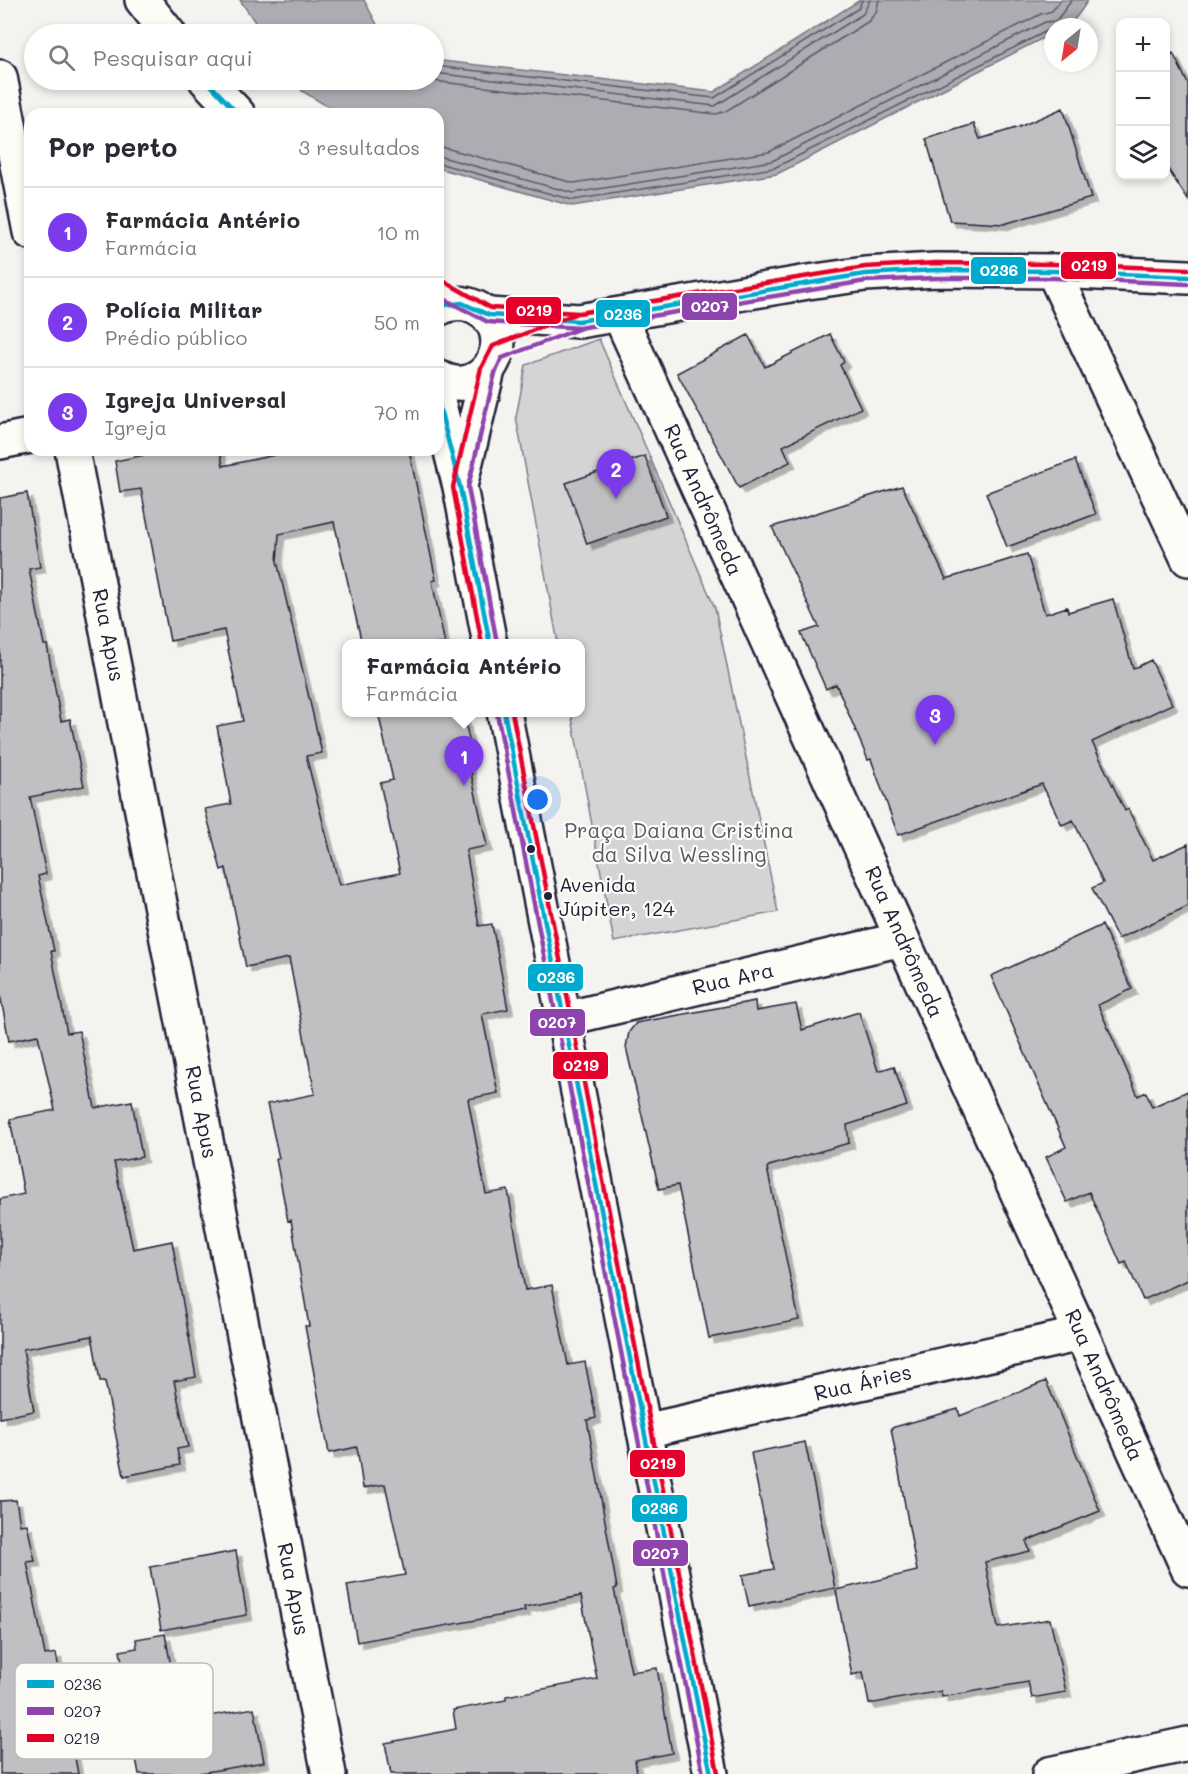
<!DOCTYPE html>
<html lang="pt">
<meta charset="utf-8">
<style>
body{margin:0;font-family:Mali,sans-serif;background:#f7f7f7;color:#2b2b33}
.controls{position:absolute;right:18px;top:18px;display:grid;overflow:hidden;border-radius:12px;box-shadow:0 3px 9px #0003}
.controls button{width:54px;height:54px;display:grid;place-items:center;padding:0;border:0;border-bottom:2px solid #e1e1e2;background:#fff;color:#2b2b33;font:30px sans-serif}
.compass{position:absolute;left:1044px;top:18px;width:54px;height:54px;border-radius:50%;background:#fff;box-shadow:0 3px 9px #0003;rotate:210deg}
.you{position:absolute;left:538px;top:800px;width:21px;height:21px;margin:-15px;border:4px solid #fff;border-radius:50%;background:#1a73e8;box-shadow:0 0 0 9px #1a73e833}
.badge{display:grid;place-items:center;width:39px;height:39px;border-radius:50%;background:#7c3aed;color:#fff;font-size:20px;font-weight:700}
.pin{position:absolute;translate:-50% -50px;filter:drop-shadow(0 2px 3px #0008)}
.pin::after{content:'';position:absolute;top:32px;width:21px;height:18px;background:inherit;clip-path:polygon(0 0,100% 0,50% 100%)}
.popup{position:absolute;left:342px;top:639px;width:243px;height:78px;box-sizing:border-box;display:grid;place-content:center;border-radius:12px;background:#fff;filter:drop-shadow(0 2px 4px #0005);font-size:20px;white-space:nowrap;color:#7c7c81}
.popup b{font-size:22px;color:#2b2b33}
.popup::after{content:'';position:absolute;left:50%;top:100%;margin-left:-12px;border:12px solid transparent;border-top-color:#fff}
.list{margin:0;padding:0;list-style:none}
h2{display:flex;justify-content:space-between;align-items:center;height:78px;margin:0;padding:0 24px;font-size:26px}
h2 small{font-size:20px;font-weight:400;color:#7c7c81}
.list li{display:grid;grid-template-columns:39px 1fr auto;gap:18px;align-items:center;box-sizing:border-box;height:90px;padding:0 24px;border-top:2px solid #e1e1e2}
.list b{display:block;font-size:22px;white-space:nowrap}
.list p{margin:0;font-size:20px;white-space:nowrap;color:#7c7c81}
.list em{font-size:20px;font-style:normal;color:#7c7c81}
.icon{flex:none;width:33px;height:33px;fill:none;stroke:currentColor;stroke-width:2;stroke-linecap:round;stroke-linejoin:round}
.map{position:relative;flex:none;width:1188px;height:1774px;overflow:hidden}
.search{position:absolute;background:#fff;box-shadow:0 3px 9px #0003;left:24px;top:24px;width:420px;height:66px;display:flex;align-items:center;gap:15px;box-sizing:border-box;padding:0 21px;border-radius:33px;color:#7c7c81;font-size:22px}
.panel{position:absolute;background:#fff;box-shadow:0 3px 9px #0003;left:24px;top:108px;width:420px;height:348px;border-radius:18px}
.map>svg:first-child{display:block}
.green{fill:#d5d4d5;stroke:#7c7b88;stroke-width:1.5}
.water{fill:#acacb2;stroke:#757582;stroke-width:1.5}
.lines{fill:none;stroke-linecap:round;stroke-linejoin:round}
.shore{stroke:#59596b;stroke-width:1.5}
.building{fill:#c0bfc2;stroke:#22223b;stroke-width:1.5;filter:url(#shadow)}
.minor-casing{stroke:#22223b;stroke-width:38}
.tertiary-casing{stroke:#22223b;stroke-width:38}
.secondary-casing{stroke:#22223b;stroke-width:38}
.minor{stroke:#fdfcf7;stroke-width:33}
.tertiary{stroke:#fdfcf7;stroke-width:33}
.secondary{stroke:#fdfcf7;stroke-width:33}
.bus-1-casing{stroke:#fdfcf7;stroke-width:9}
.bus-2-casing{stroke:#fdfcf7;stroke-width:9}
.bus-3-casing{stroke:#fdfcf7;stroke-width:9}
.bus-1{stroke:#00a9ce;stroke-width:4.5}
.bus-2{stroke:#8e44ad;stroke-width:4.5}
.bus-3{stroke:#e4002b;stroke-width:4.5}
.bus-dot{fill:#22223b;stroke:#fdfcf7;stroke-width:2}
.labels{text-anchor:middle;stroke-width:4.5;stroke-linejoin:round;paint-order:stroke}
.bus-label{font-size:20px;fill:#22223b;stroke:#fdfcf7;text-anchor:start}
.street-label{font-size:21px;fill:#22223b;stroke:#fdfcf7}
.park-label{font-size:21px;fill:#585769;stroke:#fdfcf7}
.key{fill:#fdfcf7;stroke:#bbbbbf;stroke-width:1.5}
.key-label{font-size:16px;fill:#22223b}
.line-badge{stroke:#fdfcf7;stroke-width:2}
.badge-label{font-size:16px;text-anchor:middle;font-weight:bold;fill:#fff}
</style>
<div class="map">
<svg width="1188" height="1774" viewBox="0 0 1188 1774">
<defs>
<filter id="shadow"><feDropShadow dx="5.5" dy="5.5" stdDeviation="0" flood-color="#0004"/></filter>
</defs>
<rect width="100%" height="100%" fill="#f4f3ef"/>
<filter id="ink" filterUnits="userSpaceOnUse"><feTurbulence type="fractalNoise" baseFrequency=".0167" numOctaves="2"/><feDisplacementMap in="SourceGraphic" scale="12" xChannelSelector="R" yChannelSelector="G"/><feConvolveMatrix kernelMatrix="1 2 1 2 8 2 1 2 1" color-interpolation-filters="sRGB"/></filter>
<g filter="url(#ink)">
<!-- green -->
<path class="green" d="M599,339L715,608L778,912L614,942L571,713L581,712V644L558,643L516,417L526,365Z"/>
<!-- water -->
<path class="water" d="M240,0H364L382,34H263Z
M860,0H1088C1078,15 1073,27 1053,27V33L777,174L572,206L438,168V114H340L302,91L294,80H434V60L714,92Z"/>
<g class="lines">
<!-- shore -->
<path class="shore" d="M434,66L714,98L859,8L862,0
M434,73L715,106L863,14L870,0
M424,80L716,114L726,111L869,21L876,12L879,0
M438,146L574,183L769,152L1041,14L1052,11L1061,0
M438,156L573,193L772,161L1045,22L1056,21L1072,0
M438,163L573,200L774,168L1053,28"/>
</g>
<!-- building -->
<path class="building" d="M1173,53L1188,84V200L1166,166V57Z
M1063,108L1091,198L1004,224L950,221L926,139L974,124L980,139L1019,127Z
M830,334L844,362L840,365L861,408L783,446L790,462L739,488L677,373L748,335L765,367Z
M169,450H220L223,466L298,450H409L436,580L432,581L445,644H362L334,522L279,534L277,561L322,753L306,756L339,885L400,873L380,783L393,780L378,712H463L472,753L467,755L487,846L466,850L479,926L492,924L508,1009L482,1014L498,1093L468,1099L486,1194L508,1190L525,1290L552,1285L568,1365L585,1362L596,1418L587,1420L617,1588L614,1589L631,1672L657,1668L672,1753L635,1760L637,1774H391L385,1743L456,1729L453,1710L506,1700V1696L597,1679L581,1596L524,1607L525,1611L357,1642L347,1585L405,1575L385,1484L363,1488L357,1447L329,1453L305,1326H309L291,1220L288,1221L276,1159L279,1158L267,1104L315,1094L289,958L246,967L226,868L221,870L205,809L231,804L217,726L243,721L224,630L170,641L141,489L120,492L115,461Z
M645,456L666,516L587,544L566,483Z
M1075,460L1096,514L1007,547L986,493Z
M902,486L946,579L1027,554L1045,614L1067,607L1068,612L1113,599L1133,669L1151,660L1172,704L1092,742L1125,811L1128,809L1153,860L1188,844V906L1118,939L1092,888L1103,883L1073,820L1062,825L1042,784L898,835L871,759L868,760L836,684L826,689L801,633L819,627L772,527Z
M27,493L40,567L29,569L44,645H47L61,721L70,719L84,786L30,797L46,874L38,876L54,951H51L67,1033L79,1031L95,1108L132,1101L142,1157L114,1162L133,1249L172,1241L196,1377L174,1381L188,1447L177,1449L180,1465L124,1476L105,1381H100L92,1336L23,1349L34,1411L0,1418V1199L24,1194L10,1119L55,1110L38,1035L9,1041L0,994V498Z
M1102,925L1132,989L1098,1005L1138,1096L1146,1092L1152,1107L1188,1091V1280L1143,1300L1126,1262L1121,1264L1089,1192L1067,1202L1046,1157L1066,1147L991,976Z
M755,1001L756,1011L796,1004L802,1030L859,1012L878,1071L894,1066L907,1106L847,1125L849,1143L769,1166L767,1168L799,1320L709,1338L678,1185L659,1189L626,1047L629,1032L636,1023Z
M1046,1381L1100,1511L1026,1541L1030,1551L985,1562L998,1628L1050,1619L1066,1692L1032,1698L1028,1682L942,1697L941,1691L869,1704L863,1672L852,1675L836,1590L917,1571L891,1428L958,1409L960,1416Z
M805,1442L835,1588L749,1606L742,1575L774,1569L751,1453Z
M16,1500L20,1525L27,1524L35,1561L27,1562L45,1655L56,1653L78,1774H0V1501Z
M236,1551L247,1615L161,1630L150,1567Z
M165,1634L181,1721L254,1708L264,1762L194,1774H139L132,1738H136L120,1651L137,1648L136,1639Z"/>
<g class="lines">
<!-- minor casing -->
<g class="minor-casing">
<path id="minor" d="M0,77L30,232
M1053,271L1188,559
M620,316L1188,1569
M0,442L30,436
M72,450L329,1774
M564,1019L902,939
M644,1431L1081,1334
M1049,1774L1188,1744"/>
</g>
<!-- tertiary casing -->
<g class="tertiary-casing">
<path id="tertiary" d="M142,0L169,34
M206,80L238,114"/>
</g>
<!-- secondary casing -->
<g class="secondary-casing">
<path id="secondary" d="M438,309C448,303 458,302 469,305C526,324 489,406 438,377
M489,315L579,321L808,282L865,274L936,270L1053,271L1188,277
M438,401L460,487L490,644
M461,482L488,370
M504,712L711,1774"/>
</g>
<!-- minor -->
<use href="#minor" class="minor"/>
<!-- tertiary -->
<use href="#tertiary" class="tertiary"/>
<!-- secondary -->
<use href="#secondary" class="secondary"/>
<!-- bus-1 casing -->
<g class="bus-1-casing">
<path id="bus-1" d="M206,80L238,114
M438,309L445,305L462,303L489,315L579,321L865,274L936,270L1053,271L1188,277
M438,401L460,487L490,644
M504,712L711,1774"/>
</g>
<!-- bus-2 casing -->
<g class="bus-2-casing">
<path id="bus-2" d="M438,296L488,322L579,328L866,281L936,278H1053L1188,284
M497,643L468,487L495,373L502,358L581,328
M497,713L703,1774"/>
</g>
<!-- bus-3 casing -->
<g class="bus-3-casing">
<path id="bus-3" d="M442,280L491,308L579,313L865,267L936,263L1053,264L1188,269
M482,644L453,487L481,368L493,346L575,314
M512,712L718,1773"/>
</g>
<!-- bus-1 -->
<use href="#bus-1" class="bus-1"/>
<!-- bus-2 -->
<use href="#bus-2" class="bus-2"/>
<!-- bus-3 -->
<use href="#bus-3" class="bus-3"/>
</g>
</g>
<!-- markers -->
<g class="bus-dot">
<circle cx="531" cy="849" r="5"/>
<circle cx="548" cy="896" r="5"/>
</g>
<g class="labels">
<!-- bus labels -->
<g class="bus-label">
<text x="559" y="892">Avenida<tspan x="559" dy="24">Júpiter, 124</tspan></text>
</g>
<!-- street labels -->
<g class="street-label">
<text transform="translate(703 500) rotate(66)" y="7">Rua Andrômeda</text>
<text transform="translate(108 635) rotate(79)" y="7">Rua Apus</text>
<text transform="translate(904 942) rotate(66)" y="7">Rua Andrômeda</text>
<text transform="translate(733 979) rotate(-13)" y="7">Rua Ara</text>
<text transform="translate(201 1112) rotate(79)" y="7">Rua Apus</text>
<text transform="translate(863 1383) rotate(-13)" y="7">Rua Áries</text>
<text transform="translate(1104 1385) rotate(66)" y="7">Rua Andrômeda</text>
<text transform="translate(293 1589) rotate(79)" y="7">Rua Apus</text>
</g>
<!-- park labels -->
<g class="park-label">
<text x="679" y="838">Praça Daiana Cristina<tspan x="679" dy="24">da Silva Wessling</tspan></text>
</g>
</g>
<!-- legend -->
<rect x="15" y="1663" width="198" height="96" rx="9" class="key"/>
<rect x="27" y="1680" width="27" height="8" fill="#00a9ce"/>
<rect x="27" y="1707" width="27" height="8" fill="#8e44ad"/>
<rect x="27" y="1734" width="27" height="8" fill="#e4002b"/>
<g class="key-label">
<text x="64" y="1690">0236</text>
<text x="64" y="1717">0207</text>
<text x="64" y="1744">0219</text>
</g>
<g class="line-badge">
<rect x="1060" y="251" width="57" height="29" rx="6" fill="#e4002b"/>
<rect x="970" y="256" width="57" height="29" rx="6" fill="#00a9ce"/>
<rect x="681" y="292" width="57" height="29" rx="6" fill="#8e44ad"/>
<rect x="505" y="296" width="57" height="29" rx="6" fill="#e4002b"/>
<rect x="595" y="299" width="56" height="29" rx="6" fill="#00a9ce"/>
<rect x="527" y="963" width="57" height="29" rx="6" fill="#00a9ce"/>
<rect x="529" y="1008" width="57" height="29" rx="6" fill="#8e44ad"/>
<rect x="552" y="1051" width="57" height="29" rx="6" fill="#e4002b"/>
<rect x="629" y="1449" width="57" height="29" rx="6" fill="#e4002b"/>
<rect x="631" y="1494" width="57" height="29" rx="6" fill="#00a9ce"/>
<rect x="632" y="1539" width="57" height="28" rx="6" fill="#8e44ad"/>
</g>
<g class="badge-label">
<text x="1089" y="271">0219</text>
<text x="999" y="276">0236</text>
<text x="710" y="312">0207</text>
<text x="534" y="316">0219</text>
<text x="623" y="320">0236</text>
<text x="556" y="983">0236</text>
<text x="557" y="1028">0207</text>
<text x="581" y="1071">0219</text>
<text x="658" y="1469">0219</text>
<text x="659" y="1514">0236</text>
<text x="660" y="1559">0207</text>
</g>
</svg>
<div class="controls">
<button>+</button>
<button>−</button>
<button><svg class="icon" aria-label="layers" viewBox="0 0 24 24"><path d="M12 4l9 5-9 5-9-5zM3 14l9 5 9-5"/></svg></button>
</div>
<svg class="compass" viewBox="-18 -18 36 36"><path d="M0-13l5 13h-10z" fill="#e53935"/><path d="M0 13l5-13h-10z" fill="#7c7c81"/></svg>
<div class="you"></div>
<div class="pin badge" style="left:464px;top:786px">1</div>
<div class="popup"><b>Farmácia Antério</b>Farmácia</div>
<div class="pin badge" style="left:616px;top:499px">2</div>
<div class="pin badge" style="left:935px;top:745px">3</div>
<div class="search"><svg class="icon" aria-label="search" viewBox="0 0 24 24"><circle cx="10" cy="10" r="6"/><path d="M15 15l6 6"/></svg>Pesquisar aqui</div>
<section class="panel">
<h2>Por perto<small>3 resultados</small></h2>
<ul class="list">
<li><span class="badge">1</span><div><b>Farmácia Antério</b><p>Farmácia</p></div><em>10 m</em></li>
<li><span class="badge">2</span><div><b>Polícia Militar</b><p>Prédio público</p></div><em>50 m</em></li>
<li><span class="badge">3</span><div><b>Igreja Universal</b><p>Igreja</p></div><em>70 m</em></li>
</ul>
</section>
</div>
